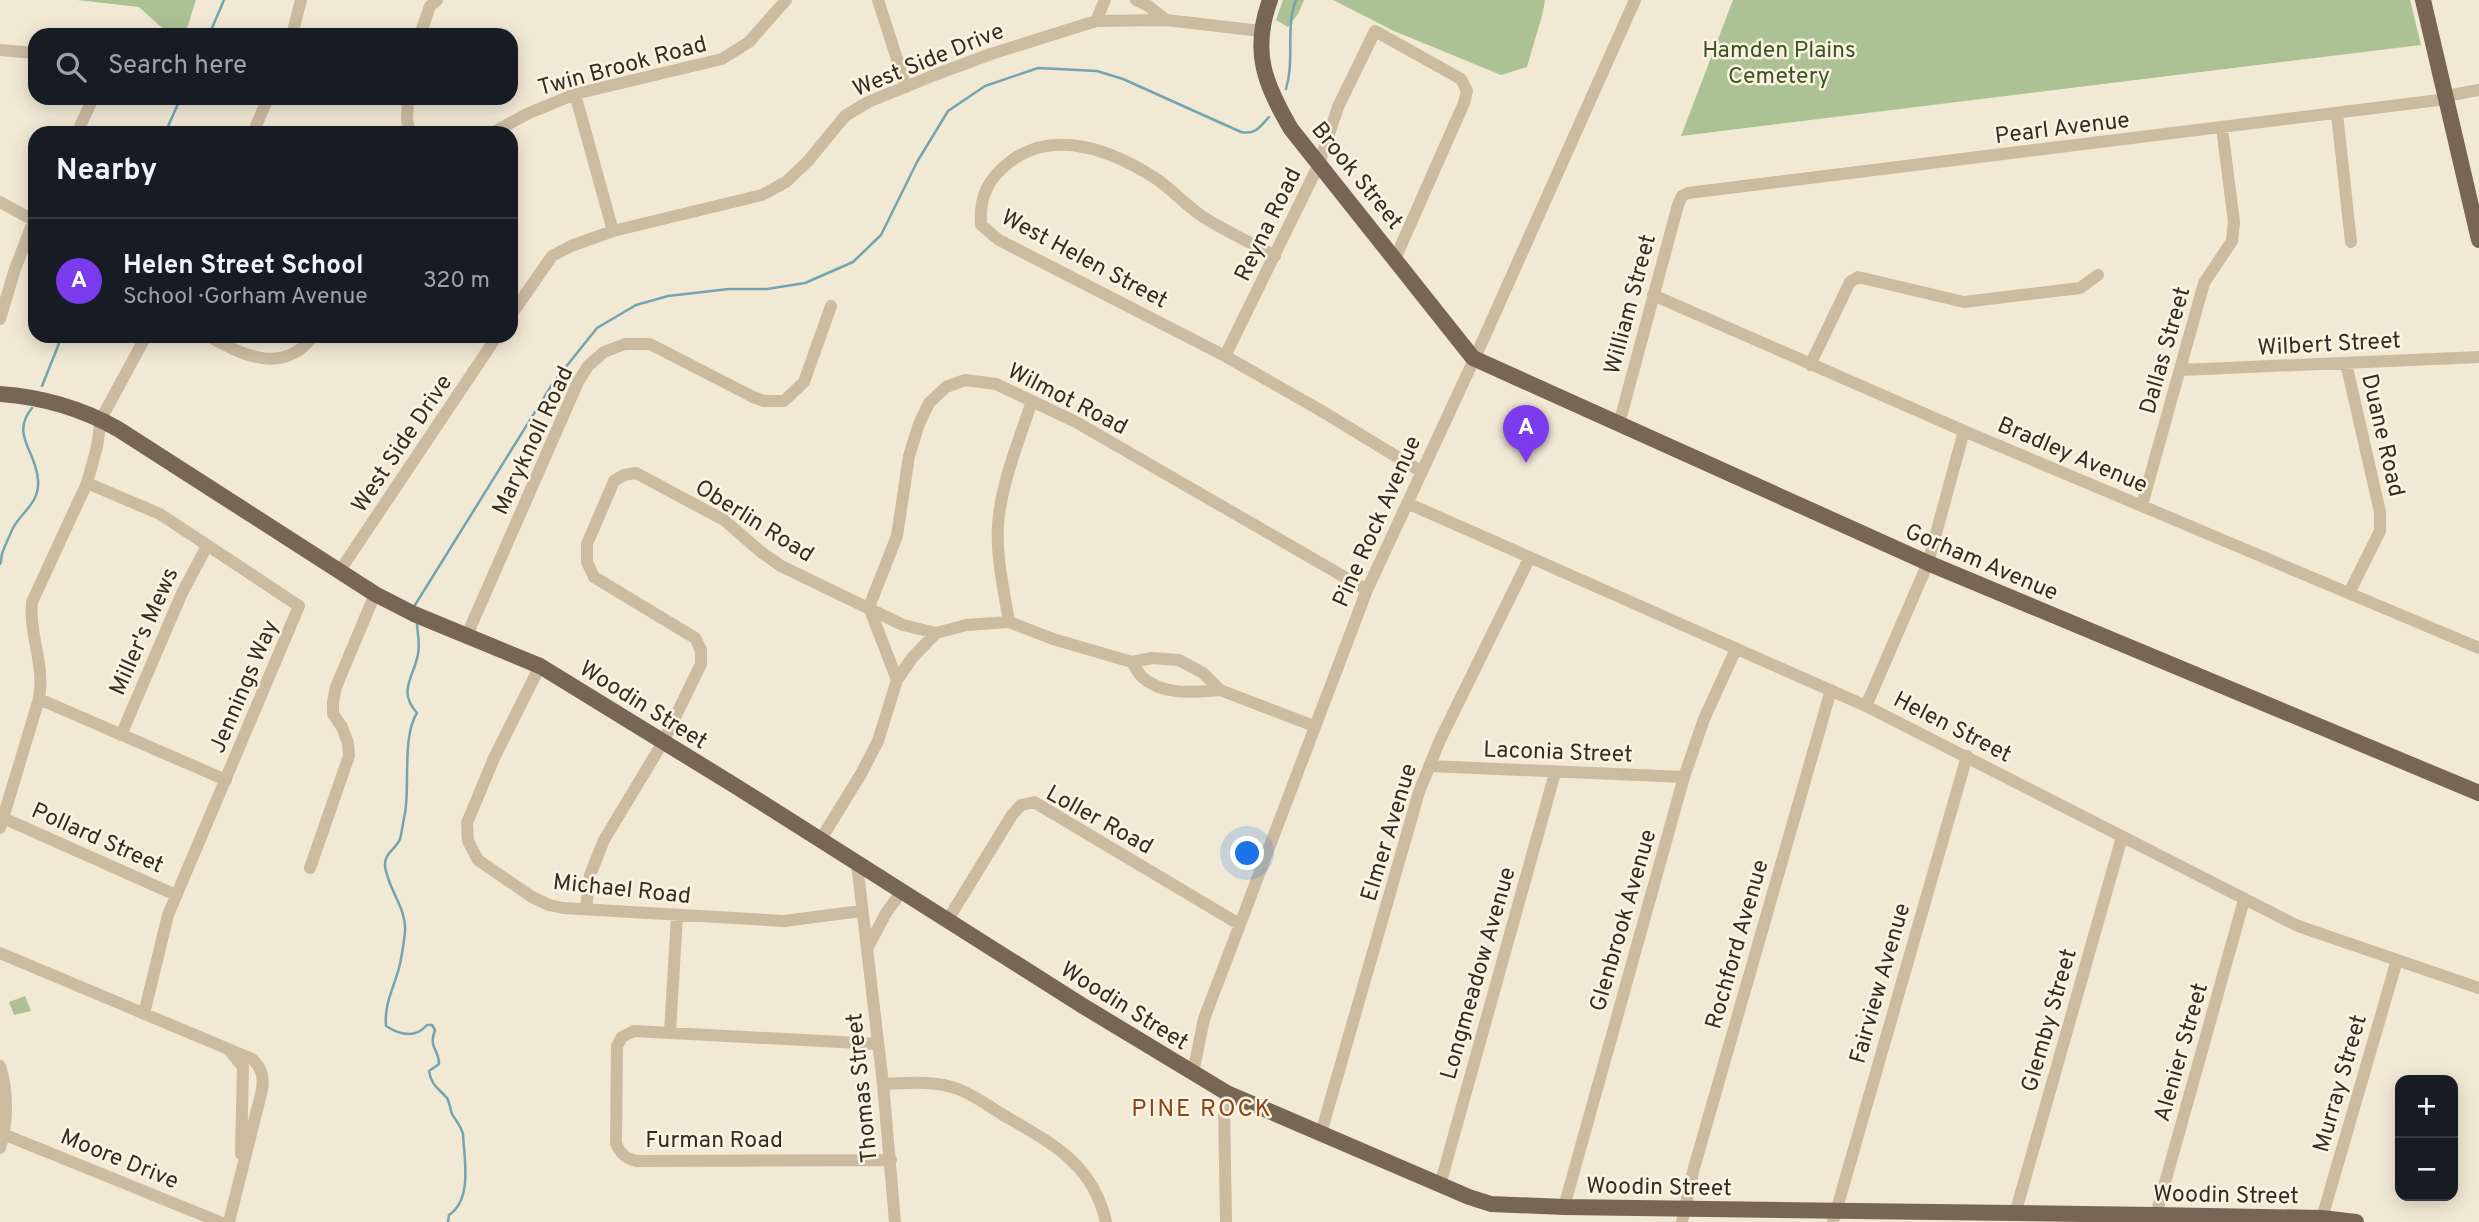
<!DOCTYPE html>
<meta charset="utf-8">
<style>
body{margin:0;font-family:Overpass,sans-serif;background:#242831;color:#f1f3f6}
.controls{position:absolute;right:21px;bottom:21px;display:grid;overflow:hidden;border-radius:14px;box-shadow:0 4px 18px #0003}
.controls button{width:63px;height:63px;display:grid;place-items:center;padding:0;border:0;border-bottom:2px solid #363941;background:#171b24;color:#f1f3f6;font:35px sans-serif}
.you{position:absolute;left:1248px;top:854px;width:24px;height:24px;margin:-18px;border:5px solid #fff;border-radius:50%;background:#1a73e8;box-shadow:0 0 0 10px #1a73e833}
.badge{display:grid;place-items:center;width:46px;height:46px;border-radius:50%;background:#7c3aed;color:#fff;font-size:23px;font-weight:700}
.pin{position:absolute;translate:-50% -58px;filter:drop-shadow(0 2px 4px #0008)}
.pin::after{content:'';position:absolute;top:37px;width:24px;height:21px;background:inherit;clip-path:polygon(0 0,100% 0,50% 100%)}
.list{margin:0;padding:0;list-style:none}
h2{display:flex;justify-content:space-between;align-items:center;height:91px;margin:0;padding:0 28px;font-size:30px}
h2 small{font-size:23px;font-weight:400;color:#9ea1a6}
.list li{display:grid;grid-template-columns:46px 1fr auto;gap:21px;align-items:center;box-sizing:border-box;height:126px;padding:0 28px;border-top:2px solid #363941}
.list b{display:block;font-size:26px;white-space:nowrap}
.list p{margin:0;font-size:23px;white-space:nowrap;color:#9ea1a6}
.list em{font-size:23px;font-style:normal;color:#9ea1a6}
.icon{flex:none;width:38px;height:38px;fill:none;stroke:currentColor;stroke-width:2;stroke-linecap:round;stroke-linejoin:round}
.map{position:relative;flex:none;width:2479px;height:1222px;overflow:hidden}
.search{position:absolute;background:#171b24;box-shadow:0 4px 18px #0003;left:28px;top:28px;width:490px;height:77px;display:flex;align-items:center;gap:18px;box-sizing:border-box;padding:0 24px;border-radius:21px;color:#9ea1a6;font-size:26px}
.panel{position:absolute;background:#171b24;box-shadow:0 4px 18px #0003;left:28px;top:126px;width:490px;height:217px;border-radius:21px}
.map>svg:first-child{display:block}
.green{fill:#acc295}
.lines{fill:none;stroke-linecap:round;stroke-linejoin:round}
.stream{stroke:#72a5b1;stroke-width:2.5}
.minor{stroke:#cbbba1;stroke-width:12}
.major{stroke:#786654;stroke-width:16}
.labels{text-anchor:middle;stroke-width:5;stroke-linejoin:round;paint-order:stroke}
.park-label{font-size:23px;fill:#3c5426;stroke:#faf3e2}
.street-label{font-size:23px;fill:#352c24;stroke:#faf3e2}
.neighbourhood-label{font-size:24px;letter-spacing:2px;fill:#894518;stroke:#faf3e2}
</style>
<div class="map">
<svg width="2479" height="1222" viewBox="0 0 2479 1222">
<rect width="100%" height="100%" fill="#f2e9d5"/>
<!-- green -->
<path class="green" d="M77,0H196L185,35H170L139,7Z
M1283,0H1304L1298,14L1288,27L1276,20Z
M1333,0H1545L1543,12L1527,67L1501,75L1394,31Z
M1733,0H2410L2421,45L1681,136Z
M25,996L31,1011L14,1015L9,1002Z"/>
<g class="lines">
<!-- stream -->
<path class="stream" d="M209,35L224,0
M1286,89C1295,60 1285,28 1296,0
M165,133L178,104L188,98
M42,386L62,336
M0,564C2,561 1,557 2,554C4,547 10,535 13,528C22,511 40,503 38,480C36,450 10,435 32,408
M415,605L553,383L597,328L636,305L668,296L729,289H767L805,283L853,262L881,235L917,162L948,111L985,86L1038,68L1097,71L1123,79L1241,132C1255,135 1260,127 1269,117
M417,625C418,635 420,645 418,654C414,677 397,691 417,713C402,736 410,786 405,813C404,817 401,837 400,839C396,849 384,853 385,866C388,890 407,908 405,932C404,942 402,954 400,964C395,986 384,1002 386,1026C400,1035 415,1039 427,1025H432L435,1030C428,1049 439,1048 439,1064L429,1071C431,1085 438,1088 447,1098C450,1103 450,1109 452,1114C456,1121 461,1126 463,1134C464,1158 473,1199 449,1215L448,1222"/>
<!-- minor -->
<path class="minor" d="M878,0L906,87
M1136,0L1147,5L1166,20
M1096,21L1105,0
M292,35L301,0
M420,35L430,6L437,0
M0,50L35,53
M575,94L613,231
M2446,96L2479,90
M408,98L407,120L410,133
M2337,114L2351,242
M77,133L93,98
M253,133L268,98
M492,133L527,114L575,94L722,59L749,42L786,0
M0,202L33,220
M1275,256C1252,243 1227,232 1205,218C1187,207 1172,189 1155,178C1113,151 1055,128 1011,161C988,178 979,197 981,225L999,240L1225,356L1320,410L1422,472
M1653,295L1964,431L2479,648
M511,315L552,256L571,246L613,231L762,195L786,182L808,161L845,116L868,102L937,74L991,54L1096,21L1166,20L1261,31
M0,319L15,269L35,217
M208,336C243,355 283,376 313,336
M1225,356L1319,164L1338,107L1375,31L1461,79L1467,91L1464,103L1395,259
M2346,363L2380,512V531L2349,593
M1810,365L1850,282L1858,277L1964,302L2080,288L2098,275
M2181,370L2479,357
M1619,424L1678,205L1682,196L1688,193L2447,99
M87,483L160,514L299,606L168,915L144,1014
M1407,503L1866,706L2298,926L2479,988
M2142,505L2204,283L2232,241L2234,222L2222,128
M339,572L497,336
M1009,622C1004,590 996,558 998,525C1001,483 1019,441 1032,401
M467,635L578,382L588,366L604,352L625,344H650L753,397L764,401H784L804,382L831,306
M1132,662C1135,667 1138,673 1142,677C1163,696 1194,692 1220,690
M540,666L494,758L467,823L468,841L478,860L532,897L549,905L563,908L784,921L861,911
M897,680L869,607L897,536L909,456L919,424L929,403L946,387L965,380L996,384L1076,422L1367,590
M39,699L226,780
M1866,706L1928,563L1964,431
M121,735L182,593L207,546
M1429,766L1684,777
M3,818L176,895
M0,828L39,699C45,662 29,637 32,602L87,483L97,447L101,419L146,336
M821,839L861,774L878,741L897,680L912,658L936,633
M857,864L883,1084L895,1222
M310,868L349,756L348,743L342,727L333,714V702L336,687L375,594
M586,909L590,875L604,840L663,742L701,664V650L695,638L594,577L587,562V544L614,481L624,475L636,473L724,520L761,552L781,566L903,625L936,633L966,625L1009,622L1053,639L1132,662L1152,658L1179,660L1203,673L1220,690L1314,726
M947,921L1012,815L1021,805L1034,802L1239,924
M867,949L886,913L902,891
M0,953L252,1059C262,1068 264,1077 262,1090L229,1222
M670,1032L677,916
M878,1044L634,1031L622,1037L617,1046L616,1143C620,1154 626,1159 637,1161L891,1160
M230,1051L243,1067L241,1154
M0,1066C8,1091 8,1122 0,1148
M1193,1073L1204,1019L1367,590L1483,340L1635,0
M883,1084C908,1083 934,1080 958,1089C974,1095 990,1107 1005,1116C1053,1144 1093,1164 1106,1222
M1321,1133L1419,792L1440,740L1530,557
M3,1134L220,1222
M1440,1185L1555,773
M1564,1207L1684,777L1704,719L1736,649
M2015,1214L2122,837
M2156,1215L2244,900
M2322,1218L2397,960
M1226,1222L1224,1108L1227,1093
M1682,1222L1694,1168L1831,690
M1833,1222L1967,756"/>
<!-- major -->
<path class="major" d="M1270,0C1251,52 1265,84 1291,129L1473,358L1928,563L2479,793
M2423,0L2479,240
M0,394C42,397 81,408 118,429L375,594L414,614L540,666L737,787L1083,1006L1227,1093L1469,1197L1491,1204L1564,1207L2156,1215L2322,1218L2356,1222"/>
</g>
<g class="labels">
<!-- park labels -->
<g class="park-label">
<text x="1779" y="57">Hamden Plains<tspan x="1779" dy="26">Cemetery</tspan></text>
</g>
<!-- street labels -->
<g class="street-label">
<text transform="translate(928 59) rotate(-22)" y="8">West Side Drive</text>
<text transform="translate(622 65) rotate(-15)" y="8">Twin Brook Road</text>
<text transform="translate(2062 127) rotate(-7)" y="8">Pearl Avenue</text>
<text transform="translate(1358 175) rotate(51)" y="8">Brook Street</text>
<text transform="translate(1267 224) rotate(-64)" y="8">Reyna Road</text>
<text transform="translate(1085 258) rotate(28)" y="8">West Helen Street</text>
<text transform="translate(1629 304) rotate(-75)" y="8">William Street</text>
<text transform="translate(2329 343) rotate(-3)" y="8">Wilbert Street</text>
<text transform="translate(2164 350) rotate(-74)" y="8">Dallas Street</text>
<text transform="translate(1068 398) rotate(27)" y="8">Wilmot Road</text>
<text transform="translate(2384 435) rotate(77)" y="8">Duane Road</text>
<text transform="translate(532 440) rotate(-65)" y="8">Maryknoll Road</text>
<text transform="translate(401 443) rotate(-56)" y="8">West Side Drive</text>
<text transform="translate(2073 454) rotate(23)" y="8">Bradley Avenue</text>
<text transform="translate(755 520) rotate(32)" y="8">Oberlin Road</text>
<text transform="translate(1376 521) rotate(-66)" y="8">Pine Rock Avenue</text>
<text transform="translate(1982 561) rotate(23)" y="8">Gorham Avenue</text>
<text transform="translate(143 631) rotate(-66)" y="8">Miller's Mews</text>
<text transform="translate(243 686) rotate(-67)" y="8">Jennings Way</text>
<text transform="translate(644 704) rotate(32)" y="8">Woodin Street</text>
<text transform="translate(1953 726) rotate(27)" y="8">Helen Street</text>
<text transform="translate(1558 751) rotate(2)" y="8">Laconia Street</text>
<text transform="translate(1100 819) rotate(29)" y="8">Loller Road</text>
<text transform="translate(1388 832) rotate(-73)" y="8">Elmer Avenue</text>
<text transform="translate(98 837) rotate(24)" y="8">Pollard Street</text>
<text transform="translate(622 888) rotate(6)" y="8">Michael Road</text>
<text transform="translate(1622 920) rotate(-74)" y="8">Glenbrook Avenue</text>
<text transform="translate(1736 944) rotate(-74)" y="8">Rochford Avenue</text>
<text transform="translate(1477 973) rotate(-74)" y="8">Longmeadow Avenue</text>
<text transform="translate(1879 983) rotate(-74)" y="8">Fairview Avenue</text>
<text transform="translate(1125 1005) rotate(32)" y="8">Woodin Street</text>
<text transform="translate(2048 1020) rotate(-74)" y="8">Glemby Street</text>
<text transform="translate(2180 1052) rotate(-74)" y="8">Alenier Street</text>
<text transform="translate(2339 1083) rotate(-74)" y="8">Murray Street</text>
<text transform="translate(861 1088) rotate(-96)" y="8">Thomas Street</text>
<text x="714" y="1147">Furman Road</text>
<text transform="translate(120 1158) rotate(22)" y="8">Moore Drive</text>
<text transform="translate(1659 1186) rotate(1)" y="8">Woodin Street</text>
<text transform="translate(2226 1194) rotate(1)" y="8">Woodin Street</text>
</g>
<!-- neighbourhood labels -->
<g class="neighbourhood-label">
<text x="1202" y="1116">PINE ROCK</text>
</g>
</g>
</svg>
<div class="controls">
<button>+</button>
<button>−</button>
</div>
<div class="you"></div>
<div class="pin badge" style="left:1526px;top:463px">A</div>
<div class="search"><svg class="icon" aria-label="search" viewBox="0 0 24 24"><circle cx="10" cy="10" r="6"/><path d="M15 15l6 6"/></svg>Search here</div>
<section class="panel">
<h2>Nearby<small></small></h2>
<ul class="list">
<li><span class="badge">A</span><div><b>Helen Street School</b><p>School · Gorham Avenue</p></div><em>320 m</em></li>
</ul>
</section>
</div>
